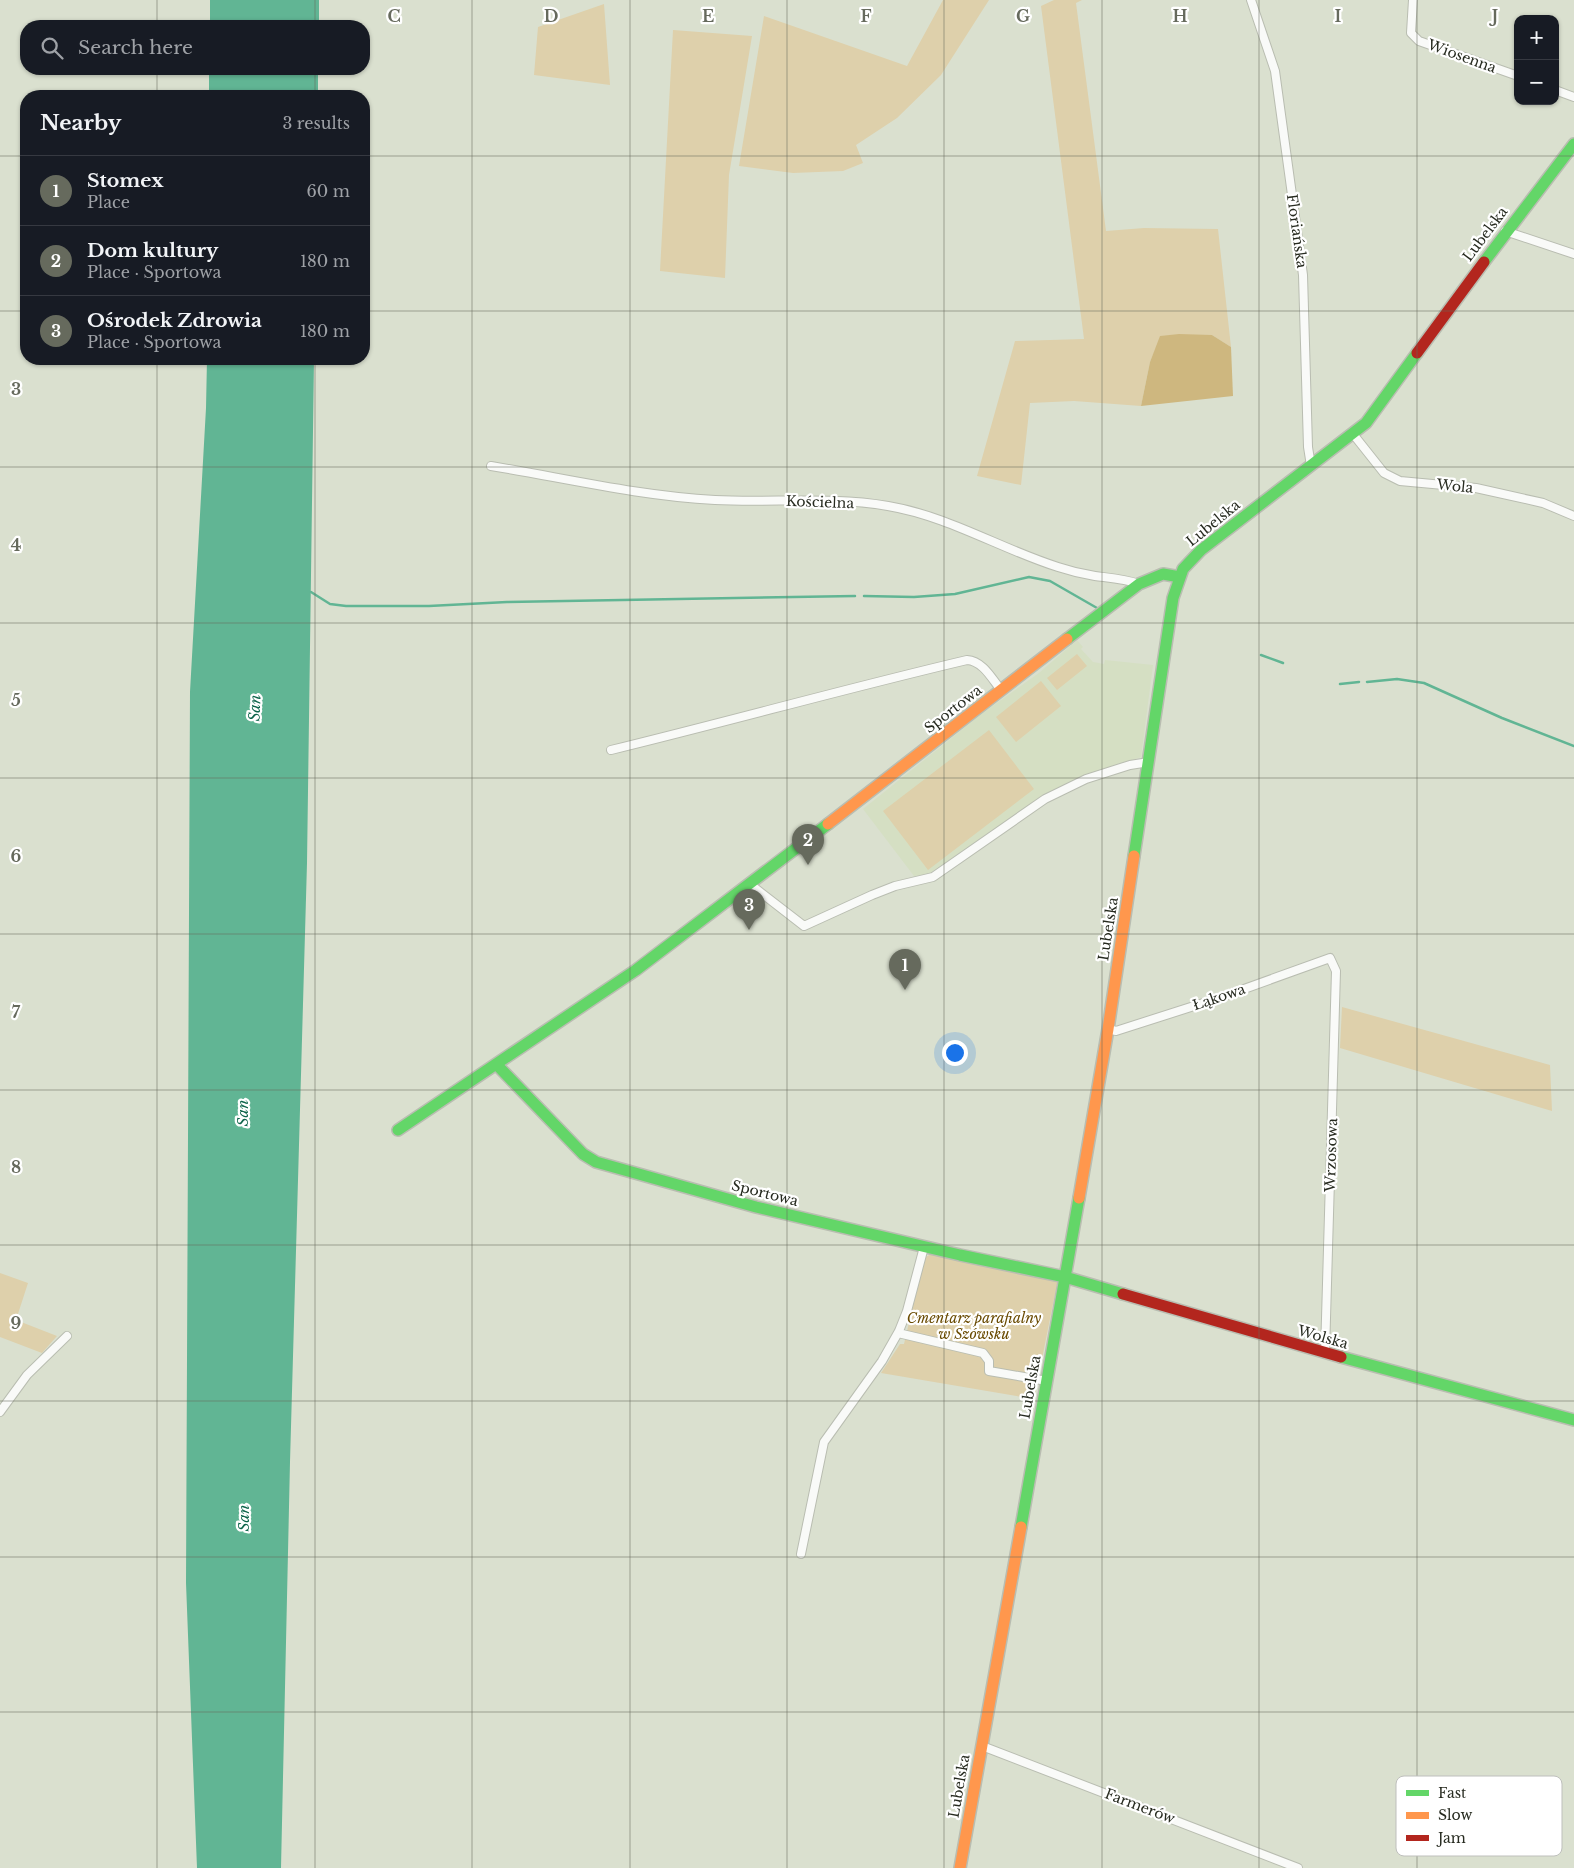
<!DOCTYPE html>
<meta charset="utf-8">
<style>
body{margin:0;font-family:"Libre Baskerville",serif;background:#20242c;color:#f1f3f6}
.controls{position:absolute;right:15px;top:15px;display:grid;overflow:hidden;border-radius:10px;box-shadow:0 1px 4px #0004}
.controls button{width:45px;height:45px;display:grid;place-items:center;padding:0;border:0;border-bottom:1px solid #363941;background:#171b24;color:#f1f3f6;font:25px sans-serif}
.you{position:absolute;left:954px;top:1052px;width:18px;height:18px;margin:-12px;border:4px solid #fff;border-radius:50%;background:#1a73e8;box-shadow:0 0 0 8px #1a73e833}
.badge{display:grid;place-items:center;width:32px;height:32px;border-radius:50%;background:#666a5d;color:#fff;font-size:16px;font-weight:700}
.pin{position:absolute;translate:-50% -41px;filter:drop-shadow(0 1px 2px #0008)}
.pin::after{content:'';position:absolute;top:26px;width:18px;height:15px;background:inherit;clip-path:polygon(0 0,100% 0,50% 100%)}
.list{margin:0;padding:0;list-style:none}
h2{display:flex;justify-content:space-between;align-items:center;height:65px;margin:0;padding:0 20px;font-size:21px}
h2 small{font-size:16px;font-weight:400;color:#9ea1a6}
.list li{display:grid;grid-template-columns:32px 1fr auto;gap:15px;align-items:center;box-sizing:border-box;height:70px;padding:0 20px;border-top:1px solid #363941}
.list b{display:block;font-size:19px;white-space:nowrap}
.list p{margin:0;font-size:16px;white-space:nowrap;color:#9ea1a6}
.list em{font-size:16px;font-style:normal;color:#9ea1a6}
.icon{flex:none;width:28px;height:28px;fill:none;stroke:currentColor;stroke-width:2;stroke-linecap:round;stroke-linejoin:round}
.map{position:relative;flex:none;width:1574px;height:1868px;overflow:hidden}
.search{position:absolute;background:#171b24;box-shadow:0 1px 4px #0004;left:20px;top:20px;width:350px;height:55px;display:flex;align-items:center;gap:12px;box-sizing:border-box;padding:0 18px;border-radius:20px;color:#9ea1a6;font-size:19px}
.panel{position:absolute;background:#171b24;box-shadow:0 1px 4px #0004;left:20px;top:90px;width:350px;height:275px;border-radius:20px}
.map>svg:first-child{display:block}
.built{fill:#d5dfc3}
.green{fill:#ded0ab}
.forest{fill:#ceb77f}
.water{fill:#61b594}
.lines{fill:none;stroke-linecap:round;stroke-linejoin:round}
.stream{stroke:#61b594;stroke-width:2.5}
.street-casing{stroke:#b9bdb1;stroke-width:10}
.fast-casing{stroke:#b9bdb1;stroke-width:14}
.slow-casing{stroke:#b9bdb1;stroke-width:14}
.jam-casing{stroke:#b9bdb1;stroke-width:14}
.street{stroke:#f9faf8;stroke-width:8}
.fast{stroke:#63d668;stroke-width:11}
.slow{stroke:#ff974d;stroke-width:11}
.jam{stroke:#b3261e;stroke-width:11}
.grid{fill:none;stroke:#666a5d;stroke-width:1;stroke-opacity:0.55}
.labels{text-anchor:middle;stroke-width:4.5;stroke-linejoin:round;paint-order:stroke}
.street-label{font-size:14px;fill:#272b20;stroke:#fff}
.park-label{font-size:14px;font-style:italic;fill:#694a01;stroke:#fff}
.water-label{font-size:15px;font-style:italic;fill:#0d644a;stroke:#fff}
.key{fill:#fff;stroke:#bebfbc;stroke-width:1}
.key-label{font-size:14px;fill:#272b20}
.grid-label{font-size:16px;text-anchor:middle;font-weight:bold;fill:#666a5d;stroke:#fff;stroke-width:4.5;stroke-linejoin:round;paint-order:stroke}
</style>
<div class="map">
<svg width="1574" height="1868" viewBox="0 0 1574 1868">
<rect width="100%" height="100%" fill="#dae0cf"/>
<!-- built -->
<path class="built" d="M1077,640L1083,647L1081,649L1093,662L1104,664L1105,660L1153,665L1141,757L1086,775L1048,793L927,875L914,876L863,809L984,712L1039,673Z"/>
<!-- green -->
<path class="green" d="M943,0H989L941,75L897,118L856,145L863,163L843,171L793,173L739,166L764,16L907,66Z
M1054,0H1082L1076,3L1106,231L1144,228L1218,229L1231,347L1212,335L1161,336L1150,362L1141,406L1074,401L1030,403L1021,485L977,476L1015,341L1084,339L1041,6Z
M604,4L610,85L534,75L538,27Z
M673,30L752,36L729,175L725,278L660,271Z
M1077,654L1087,666L1057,690L1047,678Z
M1041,681L1061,706L1016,742L996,717Z
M989,730L1034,789L928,870L883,811Z
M1342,1007L1550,1065L1552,1111L1340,1048Z
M931,1254L1058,1279L1034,1399L881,1373L900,1344H904L924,1258Z
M0,1273L28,1283L16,1320L57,1336L42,1353L0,1337Z"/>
<!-- forest -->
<path class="forest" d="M1179,334L1212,335L1231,347L1233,396L1141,406L1150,362L1160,336Z"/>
<!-- water -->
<path class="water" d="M210,0H319V26H210Z
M209,69H318V96H209Z
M207,359H314L307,863L290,1462L281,1868H197L186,1583L190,692L206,408Z"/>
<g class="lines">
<!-- stream -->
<path class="stream" d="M311,592L330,604L346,606H429L507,602L855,596
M864,596L914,597L955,594L1029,577L1050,581L1097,608
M1261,655L1283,663
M1367,682L1397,679L1424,683L1502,718L1574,746
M1340,684L1359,682"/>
<!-- street casing -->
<g class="street-casing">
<path id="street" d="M1251,0L1275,71L1303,275L1308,447L1311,466
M1413,0L1411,33L1419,41L1518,76
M1555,90L1574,97
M1505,231L1574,254
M1353,434L1384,473L1400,481L1476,488L1543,503L1574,516
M491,466C564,478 640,496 715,500C772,503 831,496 888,506C948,516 1001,549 1058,567C1070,571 1082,574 1095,576C1110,578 1125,579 1139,584
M611,750C730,721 848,688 967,660C983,661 992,679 1001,690
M751,885L804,926L872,895L895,886L933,877L1045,799L1086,779L1130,765L1149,762
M1108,1029L1116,1031L1219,998L1330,958L1336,971L1325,1353
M898,1333L983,1353L989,1361V1371L1047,1381
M0,1412L27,1375L67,1336
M801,1554L824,1442L882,1361L899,1331L907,1311L924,1247
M982,1746L1298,1868"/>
</g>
<!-- fast casing -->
<g class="fast-casing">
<path id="fast" d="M1484,262L1574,144
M1067,639L1139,584L1163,574L1180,577
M1134,856L1173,598L1183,569L1201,550L1366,423L1417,353
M496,1064L583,1154L596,1162L756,1207L960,1255L1065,1277L1123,1294
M398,1130L636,970L828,824
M1341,1357L1574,1420
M1021,1527L1079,1198"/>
</g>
<!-- slow casing -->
<g class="slow-casing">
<path id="slow" d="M828,824L1067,639
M1079,1198L1108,1029L1134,856
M960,1868L1021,1527"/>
</g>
<!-- jam casing -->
<g class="jam-casing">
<path id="jam" d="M1417,353L1484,262
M1123,1294L1341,1357"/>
</g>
<!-- street -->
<use href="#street" class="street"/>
<!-- fast -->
<use href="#fast" class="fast"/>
<!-- slow -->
<use href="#slow" class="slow"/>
<!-- jam -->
<use href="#jam" class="jam"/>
</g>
<!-- grid -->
<path class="grid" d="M157,0V26M315,0V26M472,0V1868M630,0V1868M787,0V1868M944,0V1868M1102,0V1868M1259,0V1868M1417,0V1868M157,69V96M315,69V96M0,156H26M364,156H1574M0,311H26M364,311H1574M157,359V1868M315,359V1868M0,467H1574M0,623H1574M0,778H1574M0,934H1574M0,1090H1574M0,1245H1574M0,1401H1574M0,1557H1574M0,1712H1574"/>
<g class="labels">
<!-- street labels -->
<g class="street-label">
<text transform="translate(1462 56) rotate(20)" y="5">Wiosenna</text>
<text transform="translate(1297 231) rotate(82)" y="5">Floriańska</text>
<text transform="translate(1485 234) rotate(-53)" y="5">Lubelska</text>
<text transform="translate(1455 486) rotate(6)" y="5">Wola</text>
<text transform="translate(820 502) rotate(2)" y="5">Kościelna</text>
<text transform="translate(1213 523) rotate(-39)" y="5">Lubelska</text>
<text transform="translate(953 709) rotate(-38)" y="5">Sportowa</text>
<text transform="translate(1108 929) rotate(-81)" y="5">Lubelska</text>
<text transform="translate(1219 997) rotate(-19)" y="5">Łąkowa</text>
<text transform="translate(1331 1155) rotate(-88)" y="5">Wrzosowa</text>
<text transform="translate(765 1193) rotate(14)" y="5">Sportowa</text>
<text transform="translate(1323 1337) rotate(16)" y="5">Wolska</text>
<text transform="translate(1030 1387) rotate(-80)" y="5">Lubelska</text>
<text transform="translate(959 1786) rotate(-80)" y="5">Lubelska</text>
<text transform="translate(1140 1806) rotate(21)" y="5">Farmerów</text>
</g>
<!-- park labels -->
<g class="park-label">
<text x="974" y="1323">Cmentarz parafialny<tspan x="974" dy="16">w Szówsku</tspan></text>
</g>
<!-- water labels -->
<g class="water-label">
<text transform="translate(255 708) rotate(-88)" y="5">San</text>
<text transform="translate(243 1113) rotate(-90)" y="5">San</text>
<text transform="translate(244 1518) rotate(-90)" y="5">San</text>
</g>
</g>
<!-- legend -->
<rect x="1396" y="1776" width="166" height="80" rx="8" class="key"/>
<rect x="1406" y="1790" width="23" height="6" fill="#63d668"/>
<rect x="1406" y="1812" width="23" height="7" fill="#ff974d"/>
<rect x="1406" y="1835" width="23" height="6" fill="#b3261e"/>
<g class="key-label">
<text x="1438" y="1798">Fast</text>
<text x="1438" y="1820">Slow</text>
<text x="1438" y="1843">Jam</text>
</g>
<g class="grid-label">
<text x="394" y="22">C</text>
<text x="551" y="22">D</text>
<text x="708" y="22">E</text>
<text x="866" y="22">F</text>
<text x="1023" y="22">G</text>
<text x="1180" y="22">H</text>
<text x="1338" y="22">I</text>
<text x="1495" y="22">J</text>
<text x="16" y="395">3</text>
<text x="16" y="551">4</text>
<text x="16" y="706">5</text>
<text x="16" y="862">6</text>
<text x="16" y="1018">7</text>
<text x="16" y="1173">8</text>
<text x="16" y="1329">9</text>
</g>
</svg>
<div class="controls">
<button>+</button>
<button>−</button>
</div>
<div class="you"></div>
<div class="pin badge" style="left:905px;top:990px">1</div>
<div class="pin badge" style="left:808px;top:865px">2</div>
<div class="pin badge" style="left:749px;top:930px">3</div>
<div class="search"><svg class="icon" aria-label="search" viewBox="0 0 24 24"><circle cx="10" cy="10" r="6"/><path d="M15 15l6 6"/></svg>Search here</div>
<section class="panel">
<h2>Nearby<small>3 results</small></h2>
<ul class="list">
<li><span class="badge">1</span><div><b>Stomex</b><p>Place</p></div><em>60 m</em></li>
<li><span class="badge">2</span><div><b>Dom kultury</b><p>Place · Sportowa</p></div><em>180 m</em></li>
<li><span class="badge">3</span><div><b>Ośrodek Zdrowia</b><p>Place · Sportowa</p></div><em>180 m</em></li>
</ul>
</section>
</div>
